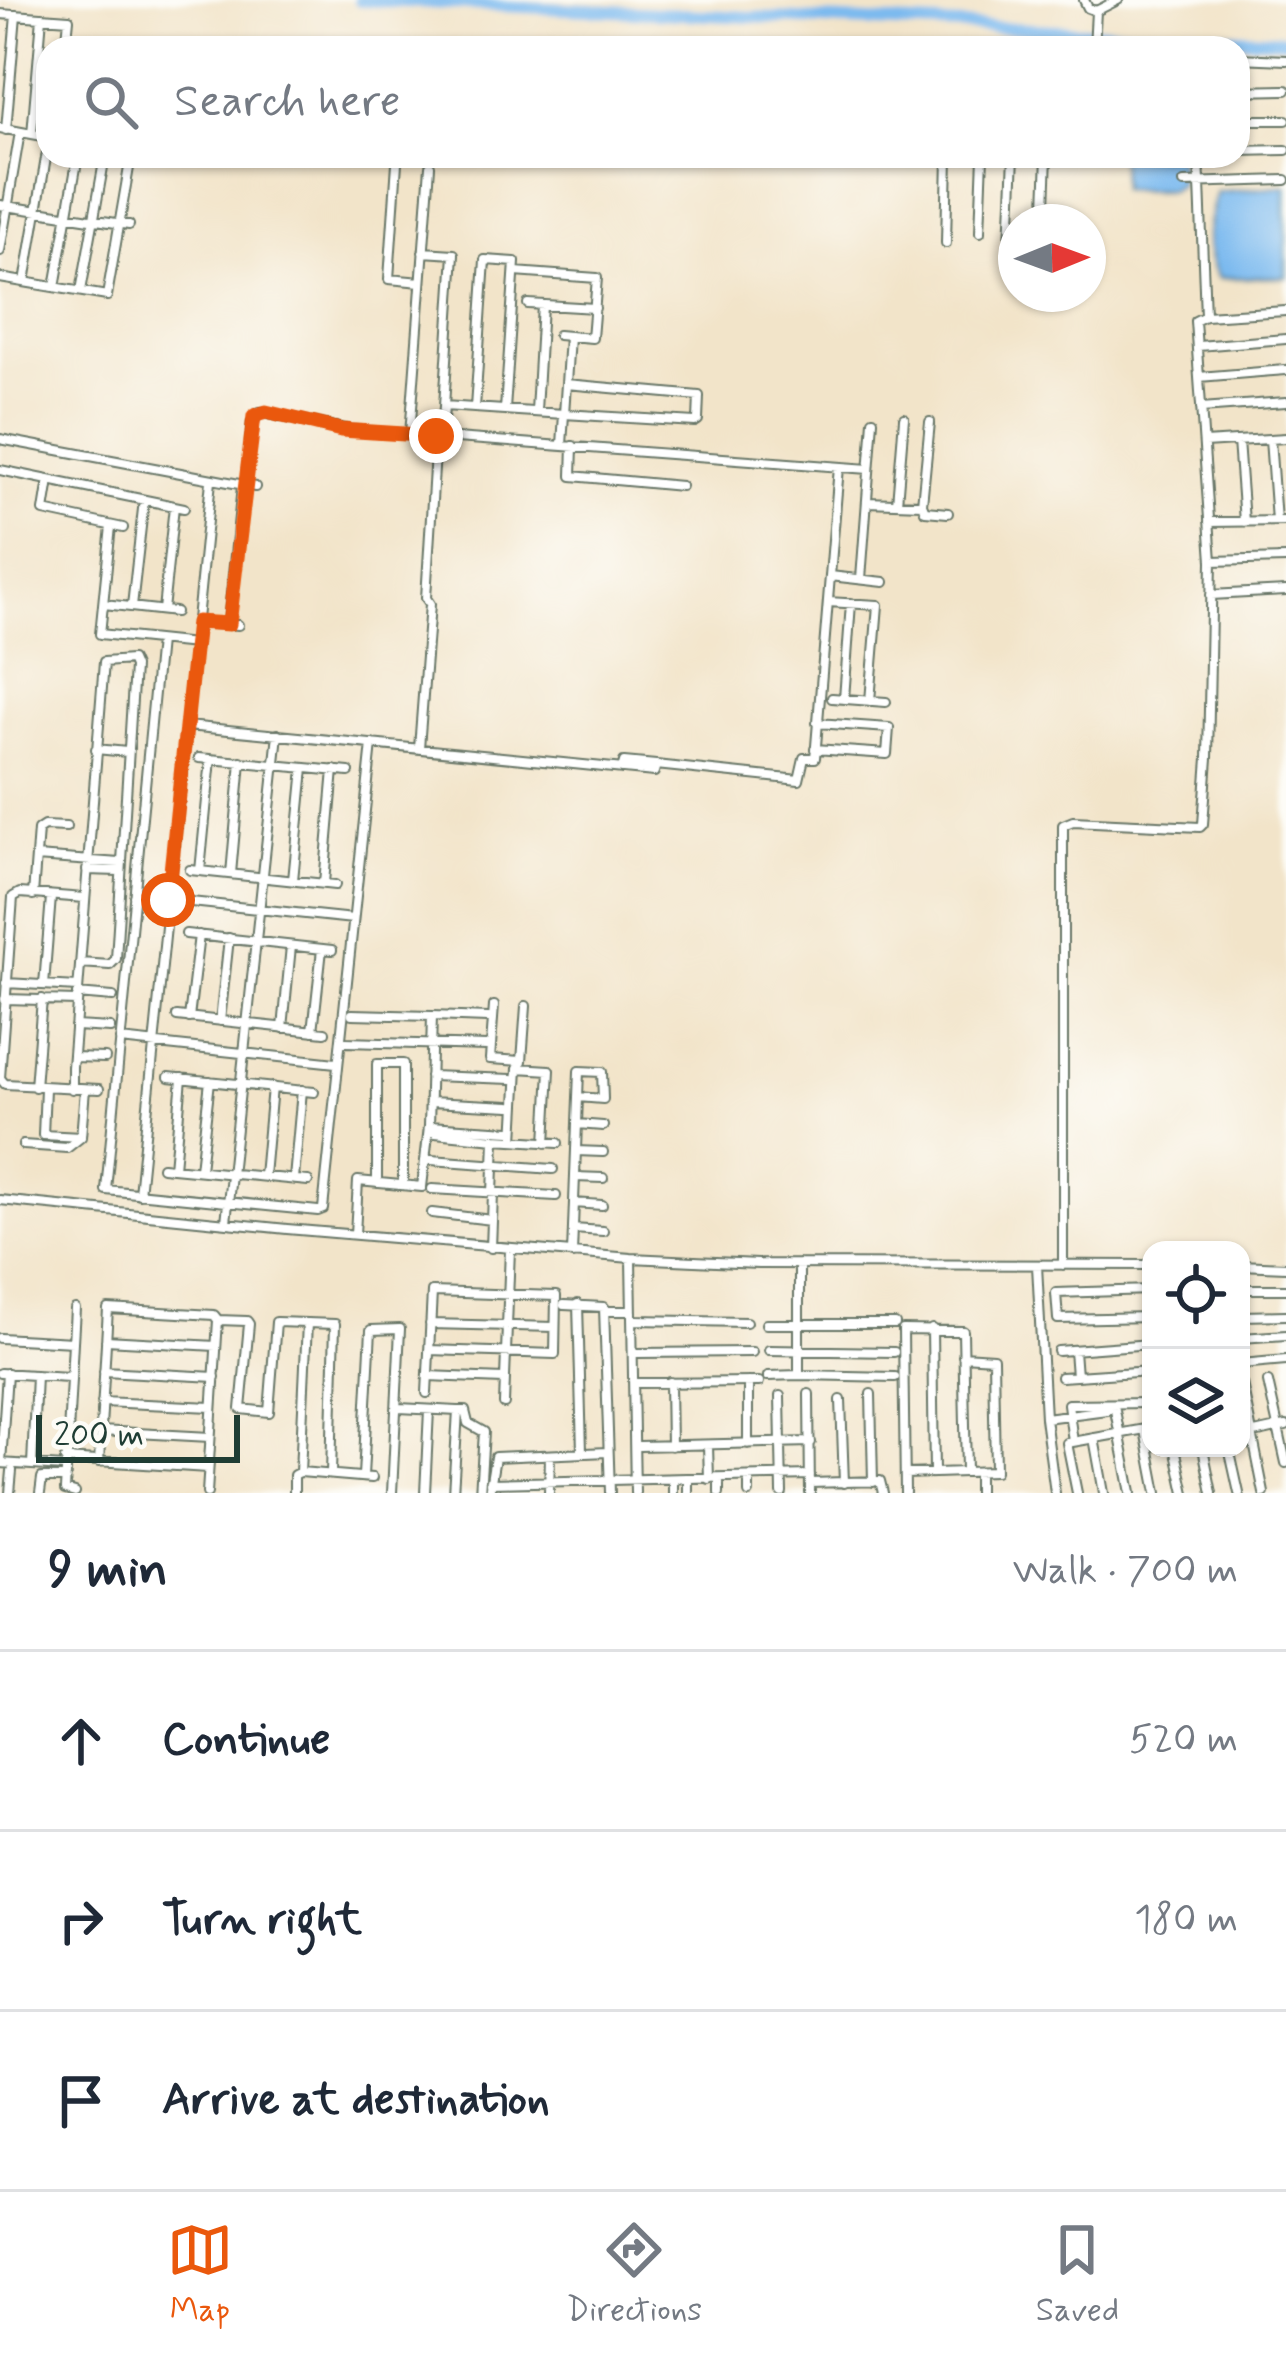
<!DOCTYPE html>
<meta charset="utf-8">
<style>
body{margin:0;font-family:Mynerve,sans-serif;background:#f2f2f3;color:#1f2937}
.controls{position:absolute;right:36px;bottom:36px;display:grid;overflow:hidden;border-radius:24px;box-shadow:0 3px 9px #0004}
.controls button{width:108px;height:108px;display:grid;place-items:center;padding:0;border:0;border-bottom:3px solid #e0e1e3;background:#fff;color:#1f2937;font:60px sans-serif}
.compass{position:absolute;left:998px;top:204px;width:108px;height:108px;border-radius:50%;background:#fff;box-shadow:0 3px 9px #0004;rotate:89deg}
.scale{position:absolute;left:36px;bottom:30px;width:204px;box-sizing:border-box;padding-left:12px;border:6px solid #1f3d34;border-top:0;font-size:33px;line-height:42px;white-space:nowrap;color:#1f3d34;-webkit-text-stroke:9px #fdfcf7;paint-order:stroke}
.stop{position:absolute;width:36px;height:36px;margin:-27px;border:9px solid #ea580c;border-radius:50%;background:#fff}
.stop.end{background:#ea580c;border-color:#fff;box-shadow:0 3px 12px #0008}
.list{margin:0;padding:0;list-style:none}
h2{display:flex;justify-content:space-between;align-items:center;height:156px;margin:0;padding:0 48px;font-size:51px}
h2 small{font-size:39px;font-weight:400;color:#747a83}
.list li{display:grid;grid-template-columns:78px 1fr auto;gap:36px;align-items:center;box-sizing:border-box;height:180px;padding:0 48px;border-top:3px solid #e0e1e3}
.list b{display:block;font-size:45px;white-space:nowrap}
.list em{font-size:39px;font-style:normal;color:#747a83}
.icon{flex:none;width:66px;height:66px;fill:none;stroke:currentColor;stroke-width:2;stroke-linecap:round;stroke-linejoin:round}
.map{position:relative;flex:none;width:1286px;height:1493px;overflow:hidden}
.search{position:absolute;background:#fff;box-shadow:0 3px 9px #0004;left:36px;right:36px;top:36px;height:132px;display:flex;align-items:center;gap:30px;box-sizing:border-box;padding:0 42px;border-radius:36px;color:#747a83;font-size:45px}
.sheet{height:696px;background:#fff}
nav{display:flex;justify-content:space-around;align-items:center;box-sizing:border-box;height:168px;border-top:3px solid #e0e1e3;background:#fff;font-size:33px;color:#747a83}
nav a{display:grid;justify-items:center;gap:6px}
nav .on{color:#ea580c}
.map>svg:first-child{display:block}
.water{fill:#7bbaef;stroke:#4d7c92;stroke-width:3}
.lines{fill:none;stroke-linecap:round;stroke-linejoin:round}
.river{stroke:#7bbaef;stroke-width:12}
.street-casing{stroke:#697768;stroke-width:12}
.street{stroke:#fff;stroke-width:8}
.route{stroke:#ea580c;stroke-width:15}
</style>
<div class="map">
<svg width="1286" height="1493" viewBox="0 0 1286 1493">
<rect width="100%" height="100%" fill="#fdfcf7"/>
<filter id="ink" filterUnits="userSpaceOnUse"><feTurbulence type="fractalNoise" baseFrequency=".00833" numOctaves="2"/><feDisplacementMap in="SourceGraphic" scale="24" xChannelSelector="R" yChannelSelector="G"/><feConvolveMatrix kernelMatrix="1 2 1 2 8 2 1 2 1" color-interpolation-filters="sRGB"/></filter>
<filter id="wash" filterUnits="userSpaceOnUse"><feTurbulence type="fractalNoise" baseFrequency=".004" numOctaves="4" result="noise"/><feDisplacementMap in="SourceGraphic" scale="48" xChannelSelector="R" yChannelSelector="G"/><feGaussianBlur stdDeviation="2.7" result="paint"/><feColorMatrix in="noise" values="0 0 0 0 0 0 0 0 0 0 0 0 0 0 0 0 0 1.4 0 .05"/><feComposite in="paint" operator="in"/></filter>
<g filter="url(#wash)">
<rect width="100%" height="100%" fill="#f2e4c9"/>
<!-- water -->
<path class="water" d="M1120,156H1179V184L1169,190L1121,189Z
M1286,186V277L1219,278C1202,249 1208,223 1217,192Z"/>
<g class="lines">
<!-- river -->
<path class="river" d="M359,0L1286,40"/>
</g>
</g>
<g filter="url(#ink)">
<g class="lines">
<!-- street casing -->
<g class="street-casing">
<path id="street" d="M1084,0L1088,8L1096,11L1118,0
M0,14L69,19L66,48
M1094,48L1096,11
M1238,58L1286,60
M1238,91L1286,90
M1238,120H1286
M0,128L48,137
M6,130L16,15
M32,134L42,17
M1238,151L1286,150
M1199,156L1205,316
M397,163L389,279L421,282
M1184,183L1286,180
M0,205L129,225
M1045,207L1047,156
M980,232L983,156
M946,243L948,156
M1010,244L1014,156
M0,251L20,132
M423,252L454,254L443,421
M515,272L597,278L592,338L558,335
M0,278L107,296L131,156
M25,282L48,146
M55,287L78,156
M81,291L105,156
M528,304L595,308
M1198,346L1286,339
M1199,377L1286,370
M566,384L569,336
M444,406L564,414L566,384L699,396L698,420L695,422L564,414L562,445
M475,408L485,260L515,262L505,410
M1201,408L1286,402
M536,411L542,305
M410,435L430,166
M0,439L255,487
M1270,439L1276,521
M1238,441L1244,522
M1204,443L1286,438
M573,446L572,476L681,486
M839,467L830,576L884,582
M0,470L184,508
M49,480L44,511L123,528
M246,486L252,422L260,412L349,430L869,469
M867,502L922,504L925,511L948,513
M897,503L904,418
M922,504L930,422
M1209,522L1286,521
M111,526L100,634L195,644
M1212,561L1286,559
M861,579L873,420
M1211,595L1286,591
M828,602L878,605L870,701
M104,604L175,612
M132,606L144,500
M163,610L174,506
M198,622L238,625
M228,624L242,486
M159,641L106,1190L318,1211L323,1209L372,744
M832,698L886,702
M844,699L851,603
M187,726L654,772L656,765L799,780L804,758H815L830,576
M419,748L430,604L426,598L436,436
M96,749L127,752
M815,749L887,754L889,728L817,723
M199,758L349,772
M622,769L624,762L656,765
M36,857L120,863
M87,870L119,871
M190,870L335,885
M200,871L211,759
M231,874L241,761
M293,880L304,768
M324,883L334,770
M33,895L38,830L44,826L66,827
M134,896L353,919
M186,934L332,950
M6,983L78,987
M44,985L51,897
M77,994L113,997
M5,999L77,1001
M494,1006L490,1059L522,1061L526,1006
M352,1014L432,1016L429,1126L422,1187L358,1181L355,1234
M177,1016L325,1032
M432,1016L488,1018
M189,1018L199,935
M220,1021L229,938
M75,1026L110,1028
M283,1028L291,946
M313,1031L322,949
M120,1040L336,1063
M346,1042L487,1046
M73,1057L105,1058
M430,1076L512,1079
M169,1077L314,1092
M0,1078L13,897L20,893L84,898
M0,1078L5,1084L99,1089
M35,1087L42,999
M72,1089V1067L104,662L131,660L134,667L116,959L110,965L80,963
M430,1102L510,1106
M577,1124L603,1126
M429,1126L510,1131
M435,1133L495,1139L491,1248
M43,1135L45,1088
M81,1137L85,1089
M495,1139L558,1143
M514,1140L518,1068L550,1070L546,1143
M23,1145L67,1148L81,1137L43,1135
M576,1151L603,1152
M431,1160L553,1169
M162,1167L308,1181
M174,1168L182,1078
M200,1169L210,1081
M264,1176L272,1087
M575,1177L603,1178
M294,1179L302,1090
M377,1183V1064H403V1185
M432,1189L556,1196
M139,1194L211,481
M0,1200L287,1229L631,1258L758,1264L1151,1265
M574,1203L602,1205
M432,1213L492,1220
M226,1222L278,734
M573,1229L603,1231
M572,1254C574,1193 577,1132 579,1071L602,1072L603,1099L578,1097
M631,1258L635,1493
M799,1264V1375L895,1377
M1037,1265L1045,1418L1055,1493
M1063,1265V825L1073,821L1200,827L1203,824L1208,758L1212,561L1195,321L1205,316L1286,311
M1241,1265L1286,1267
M1241,1289H1286
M1151,1290L1056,1293L1058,1319L1151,1317
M578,1304L582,1452
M564,1305L604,1307L610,1493
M605,1311H632
M1241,1316L1286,1315
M218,1320L247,1321L249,1324L241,1409L269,1412L276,1322L307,1323
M636,1320L746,1322
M430,1324L555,1327
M766,1324H895
M932,1329L934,1473
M0,1338L73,1342L65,1490L75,1493
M1241,1338L1286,1335
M106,1340L216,1346
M73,1342L75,1309
M769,1350L894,1352
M1074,1350L1076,1376
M1058,1351L1151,1344
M637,1353L752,1352
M1241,1364L1286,1360
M104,1371L215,1377
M0,1373L69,1377
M428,1376L504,1379
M768,1376L799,1375
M1061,1377L1151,1371
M670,1382L671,1446
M748,1382V1444
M1268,1382L1286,1463
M637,1383L759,1382
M1242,1383L1264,1493
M427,1393L432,1292L556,1296L555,1354L429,1350
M809,1394L810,1493
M871,1394L873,1482
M780,1396L782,1493
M841,1400L844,1483
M102,1402L212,1407
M504,1404L510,1249
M399,1408L458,1411
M458,1411H465L468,1423L484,1432L480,1493
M1045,1418L1107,1410L1114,1405L1131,1493
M1145,1430L1157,1493
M100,1431L210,1437
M1241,1436L1286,1426
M1094,1438L1104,1493
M1073,1442L1068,1404L1150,1403
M708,1445L709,1479
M639,1446L811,1442
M1175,1448L1185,1493
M1203,1448L1212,1493
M1229,1448L1239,1493
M65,1459L208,1468
M99,1462L108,1309L214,1315L218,1320L207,1493
M0,1463L64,1467
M1,1463L7,1373
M32,1465L36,1375
M300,1472L307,1323L335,1324L331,1474
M978,1472V1493
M905,1474L995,1471L993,1358L963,1356
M363,1476L371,1330L400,1329L392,1493
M749,1477V1493
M719,1478V1493
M673,1479V1493
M688,1479V1493
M490,1483L810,1475
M810,1483L880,1481L883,1493
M10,1493L12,1471
M40,1493L42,1478H64
M294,1493V1475L300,1472L372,1478
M425,1493L429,1410
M453,1493L458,1411
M489,1493L495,1457L608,1452
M549,1493L550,1455
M905,1493L903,1330L963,1331L966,1472
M1077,1493L1067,1443L1151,1428"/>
</g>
<!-- street -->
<use href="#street" class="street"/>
</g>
</g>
<g class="lines" filter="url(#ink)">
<!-- route -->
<path class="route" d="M168,900L197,622L229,624L254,416L266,412L341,430L436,436"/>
</g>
</svg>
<div class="controls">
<button><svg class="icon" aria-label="locate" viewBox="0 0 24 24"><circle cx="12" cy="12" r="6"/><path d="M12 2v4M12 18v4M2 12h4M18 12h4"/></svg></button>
<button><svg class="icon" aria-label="layers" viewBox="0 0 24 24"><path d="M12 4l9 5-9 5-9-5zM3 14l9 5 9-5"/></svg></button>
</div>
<svg class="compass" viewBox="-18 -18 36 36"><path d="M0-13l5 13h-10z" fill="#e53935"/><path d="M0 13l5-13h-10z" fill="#747a83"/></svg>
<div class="scale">200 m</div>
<div class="stop" style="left:168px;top:900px"></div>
<div class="stop end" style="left:436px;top:436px"></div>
<div class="search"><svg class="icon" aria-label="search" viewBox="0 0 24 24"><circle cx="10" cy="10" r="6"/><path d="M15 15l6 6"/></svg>Search here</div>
</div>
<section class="sheet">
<h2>9 min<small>Walk · 700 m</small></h2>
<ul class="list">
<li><svg class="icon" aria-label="ahead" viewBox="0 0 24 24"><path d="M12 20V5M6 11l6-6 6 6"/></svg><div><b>Continue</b></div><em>520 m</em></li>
<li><svg class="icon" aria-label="right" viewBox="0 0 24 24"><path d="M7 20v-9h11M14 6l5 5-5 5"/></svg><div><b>Turn right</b></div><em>180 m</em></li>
<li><svg class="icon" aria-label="arrive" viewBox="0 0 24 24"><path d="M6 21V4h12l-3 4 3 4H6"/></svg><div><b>Arrive at destination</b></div></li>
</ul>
</section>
<nav>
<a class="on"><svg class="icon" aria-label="map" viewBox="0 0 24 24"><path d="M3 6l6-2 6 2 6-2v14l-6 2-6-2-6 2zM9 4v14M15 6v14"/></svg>Map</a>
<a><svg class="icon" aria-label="directions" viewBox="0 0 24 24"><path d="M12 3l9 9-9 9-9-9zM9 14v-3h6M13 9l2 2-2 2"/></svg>Directions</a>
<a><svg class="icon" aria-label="saved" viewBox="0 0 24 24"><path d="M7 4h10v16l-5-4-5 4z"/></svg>Saved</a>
</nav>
